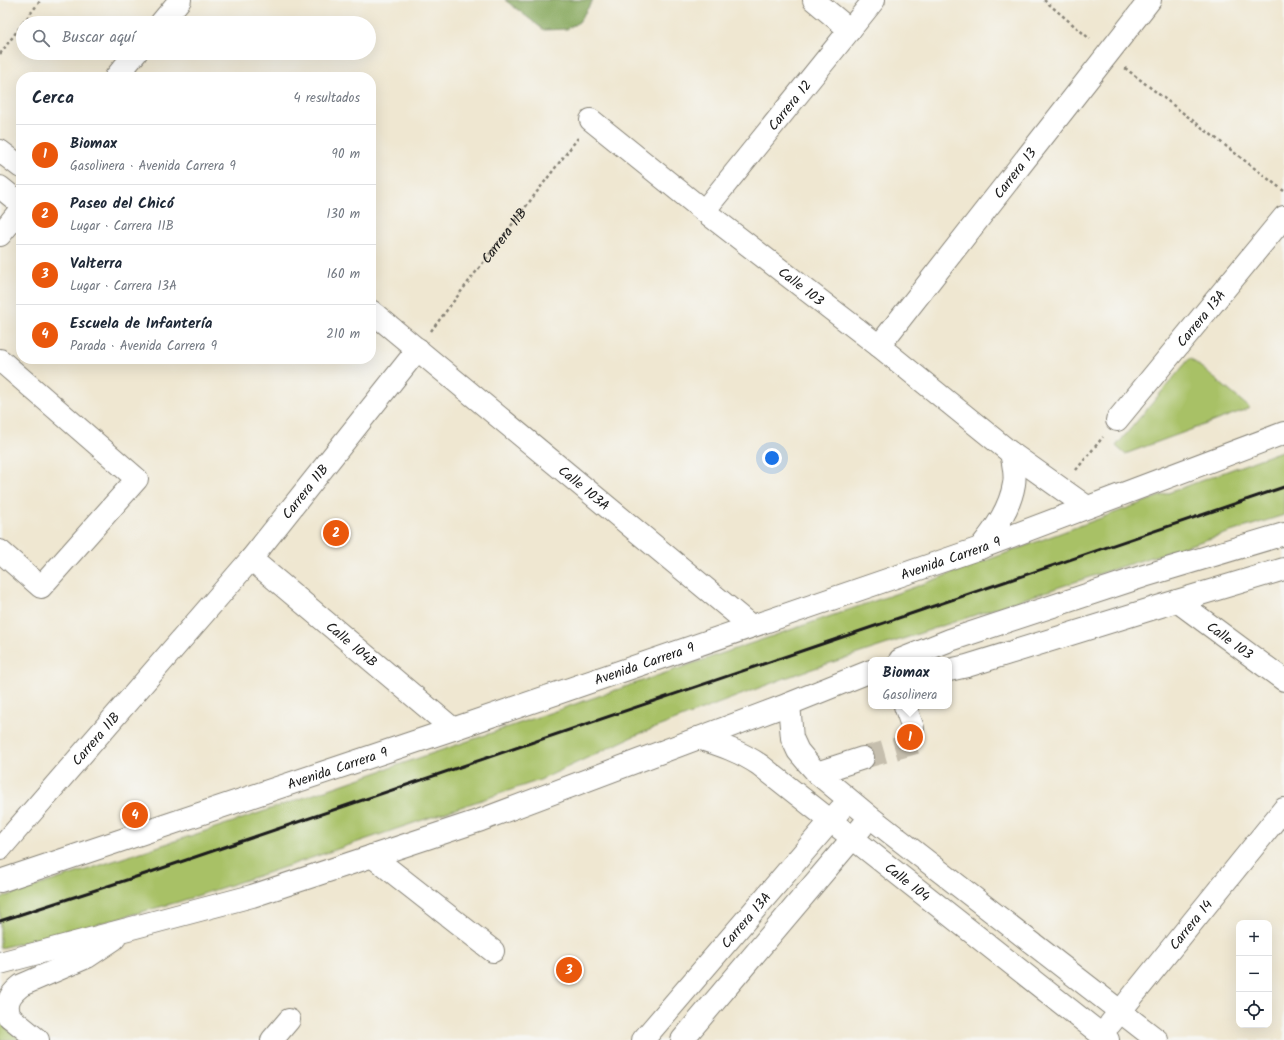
<!DOCTYPE html>
<html lang="es">
<meta charset="utf-8">
<style>
body{margin:0;font-family:Kalam,sans-serif;background:#f2f2f3;color:#1f2937}
.controls{position:absolute;right:12px;bottom:12px;display:grid;overflow:hidden;border-radius:8px;box-shadow:0 4px 16px #0002}
.controls button{width:36px;height:36px;display:grid;place-items:center;padding:0;border:0;border-bottom:1px solid #e0e1e3;background:#fff;color:#1f2937;font:20px sans-serif}
.you{position:absolute;left:772px;top:458px;width:14px;height:14px;margin:-10px;border:3px solid #fff;border-radius:50%;background:#1a73e8;box-shadow:0 0 0 6px #1a73e833}
.badge{display:grid;place-items:center;width:26px;height:26px;border-radius:50%;background:#ea580c;color:#fff;font-size:13px;font-weight:700}
.pin{position:absolute;translate:-50% -50%;border:2px solid #fff;box-shadow:0 1px 4px #0006}
.popup{position:absolute;left:868px;top:657px;width:84px;height:52px;box-sizing:border-box;display:grid;place-content:center;border-radius:8px;background:#fff;filter:drop-shadow(0 1px 3px #0005);font-size:13px;white-space:nowrap;color:#747a83}
.popup b{font-size:15px;color:#1f2937}
.popup::after{content:'';position:absolute;left:50%;top:100%;margin-left:-8px;border:8px solid transparent;border-top-color:#fff}
.list{margin:0;padding:0;list-style:none}
h2{display:flex;justify-content:space-between;align-items:center;height:52px;margin:0;padding:0 16px;font-size:17px}
h2 small{font-size:13px;font-weight:400;color:#747a83}
.list li{display:grid;grid-template-columns:26px 1fr auto;gap:12px;align-items:center;box-sizing:border-box;height:60px;padding:0 16px;border-top:1px solid #e0e1e3}
.list b{display:block;font-size:15px;white-space:nowrap}
.list p{margin:0;font-size:13px;white-space:nowrap;color:#747a83}
.list em{font-size:13px;font-style:normal;color:#747a83}
.icon{flex:none;width:22px;height:22px;fill:none;stroke:currentColor;stroke-width:2;stroke-linecap:round;stroke-linejoin:round}
.map{position:relative;flex:none;width:1284px;height:1040px;overflow:hidden}
.search{position:absolute;background:#fff;box-shadow:0 4px 16px #0002;left:16px;top:16px;width:360px;height:44px;display:flex;align-items:center;gap:10px;box-sizing:border-box;padding:0 14px;border-radius:22px;color:#747a83;font-size:15px}
.panel{position:absolute;background:#fff;box-shadow:0 4px 16px #0002;left:16px;top:72px;width:360px;height:292px;border-radius:16px}
.map>svg:first-child{display:block}
.green{fill:#a8c166;stroke:#626e41}
.forest{fill:#86a75b;stroke:#51623c}
.lines{fill:none;stroke-linecap:round;stroke-linejoin:round}
.minor-tunnel{stroke:#c5bead;stroke-width:22;stroke-dasharray:22 11;stroke-linecap:butt}
.minor-casing{stroke:#868276;stroke-width:24}
.major-casing{stroke:#868276;stroke-width:24}
.path{stroke:#868276;stroke-width:2.5;stroke-dasharray:3 3;stroke-linecap:butt}
.minor{stroke:#fff;stroke-width:22}
.major{stroke:#fff;stroke-width:22}
.rail{stroke:#1c1c1c;stroke-width:3}
.labels{text-anchor:middle;stroke-width:3.5;stroke-linejoin:round;paint-order:stroke}
.street-label{font-size:14px;fill:#1c1c1c;stroke:#f6f6f2}
</style>
<div class="map">
<svg width="1284" height="1040" viewBox="0 0 1284 1040">
<rect width="100%" height="100%" fill="#f6f6f2"/>
<filter id="ink" filterUnits="userSpaceOnUse"><feTurbulence type="fractalNoise" baseFrequency=".025" numOctaves="2"/><feDisplacementMap in="SourceGraphic" scale="8" xChannelSelector="R" yChannelSelector="G"/><feConvolveMatrix kernelMatrix="1 2 1 2 8 2 1 2 1" color-interpolation-filters="sRGB"/></filter>
<filter id="wash" filterUnits="userSpaceOnUse"><feTurbulence type="fractalNoise" baseFrequency=".012" numOctaves="4" result="noise"/><feDisplacementMap in="SourceGraphic" scale="16" xChannelSelector="R" yChannelSelector="G"/><feGaussianBlur stdDeviation="0.9" result="paint"/><feColorMatrix in="noise" values="0 0 0 0 0 0 0 0 0 0 0 0 0 0 0 0 0 1.4 0 .05"/><feComposite in="paint" operator="in"/></filter>
<g filter="url(#wash)">
<rect width="100%" height="100%" fill="#efe7d1"/>
<!-- green -->
<path class="green" d="M1190,358L1250,408L1125,454L1116,446Z
M1284,450V515L1114,569L785,678L634,736L540,780L273,871L178,902L79,929L0,948V898L233,822L912,588Z
M0,1022L21,1040H0Z"/>
<!-- forest -->
<path class="forest" d="M505,0H593L579,22L567,29L544,30Z"/>
</g>
<g filter="url(#ink)">
<g class="lines">
<!-- minor-tunnel -->
<path class="minor-tunnel" d="M863,758L916,743L913,728"/>
<!-- minor casing -->
<g class="minor-casing">
<g id="minor">
<path d="M814,0L850,30"/>
<path d="M161,23L180,0"/>
<path d="M116,77L136,53"/>
<path id="s2" d="M591,120L704,211L879,346L1011,453L1087,507"/>
<path d="M0,151L21,167"/>
<path d="M0,187L21,204"/>
<path id="s3" d="M704,211L874,0"/>
<path d="M0,235L21,209"/>
<path id="s4" d="M371,311L751,626"/>
<path id="s5" d="M879,346L1150,0"/>
<path d="M0,360L137,479L41,587L0,551"/>
<path id="s6" d="M1117,420L1284,217"/>
<path d="M980,548C995,529 1010,509 1014,484C1016,474 1013,463 1011,453"/>
<path id="s7" d="M251,559L453,729"/>
<path id="s8" d="M1177,601L1284,680"/>
<path d="M789,704L792,738L798,751L808,763L817,773L870,817L1157,1040"/>
<path d="M905,706L913,728"/>
<path id="s9" d="M698,738C721,745 741,752 760,765L1108,1040"/>
<path d="M817,773L863,758"/>
<path id="s10" d="M0,849L251,559L418,349"/>
<path d="M372,856L493,951"/>
<path id="s11" d="M1110,1024L1284,809"/>
<path d="M272,1040L289,1020"/>
<path id="s12" d="M643,1040L840,810"/>
<path d="M682,1040L862,827"/>
</g>
</g>
<!-- major casing -->
<g class="major-casing">
<g id="major">
<path d="M900,660L950,640L1144,576L1284,534"/>
<path d="M949,670L967,666L1177,601L1284,569"/>
<path id="s13" d="M0,881L453,729L980,548L1284,433"/>
<path d="M0,963L252,896L481,820L789,704L871,671"/>
<path d="M0,1009L38,1040"/>
<path d="M10,1017C4,1002 11,993 22,985L87,957L114,939"/>
</g>
</g>
<!-- path -->
<g class="path">
<path d="M1044,0L1090,39"/>
<path d="M23,23L41,0"/>
<path d="M0,54L23,23"/>
<path d="M1125,68L1284,191"/>
<path id="s1" d="M431,331L578,138"/>
<path d="M1076,470L1103,437"/>
</g>
<!-- minor -->
<use href="#minor" class="minor"/>
<!-- major -->
<use href="#major" class="major"/>
<!-- rail -->
<path class="rail" d="M0,921L145,874L1284,487"/>
</g>
</g>
<g class="labels">
<!-- street labels -->
<g class="street-label">
<text dy="5" stroke="none"><textPath href="#s3" startOffset="136">Carrera 12</textPath></text>
<text dy="5" stroke="none"><textPath href="#s5" startOffset="220">Carrera 13</textPath></text>
<text dy="5" stroke="none"><textPath href="#s1" startOffset="120">Carrera 11B</textPath></text>
<text dy="5" stroke="none"><textPath href="#s2" startOffset="268">Calle 103</textPath></text>
<text dy="5" stroke="none"><textPath href="#s6" startOffset="132">Carrera 13A</textPath></text>
<text dy="5" stroke="none"><textPath href="#s4" startOffset="277">Calle 103A</textPath></text>
<text dy="5" stroke="none"><textPath href="#s10" startOffset="470">Carrera 11B</textPath></text>
<text dy="5" stroke="none"><textPath href="#s13" startOffset="1004">Avenida Carrera 9</textPath></text>
<text dy="5" stroke="none"><textPath href="#s8" startOffset="66">Calle 103</textPath></text>
<text dy="5" stroke="none"><textPath href="#s7" startOffset="132">Calle 104B</textPath></text>
<text dy="5" stroke="none"><textPath href="#s13" startOffset="680">Avenida Carrera 9</textPath></text>
<text dy="5" stroke="none"><textPath href="#s10" startOffset="146">Carrera 11B</textPath></text>
<text dy="5" stroke="none"><textPath href="#s13" startOffset="356">Avenida Carrera 9</textPath></text>
<text dy="5" stroke="none"><textPath href="#s9" startOffset="256">Calle 104</textPath></text>
<text dy="5" stroke="none"><textPath href="#s12" startOffset="158">Carrera 13A</textPath></text>
<text dy="5" stroke="none"><textPath href="#s11" startOffset="128">Carrera 14</textPath></text>
</g>
</g>
</svg>
<div class="controls">
<button>+</button>
<button>−</button>
<button><svg class="icon" aria-label="locate" viewBox="0 0 24 24"><circle cx="12" cy="12" r="6"/><path d="M12 2v4M12 18v4M2 12h4M18 12h4"/></svg></button>
</div>
<div class="you"></div>
<div class="pin badge" style="left:910px;top:737px">1</div>
<div class="popup"><b>Biomax</b>Gasolinera</div>
<div class="pin badge" style="left:336px;top:533px">2</div>
<div class="pin badge" style="left:569px;top:970px">3</div>
<div class="pin badge" style="left:135px;top:815px">4</div>
<div class="search"><svg class="icon" aria-label="search" viewBox="0 0 24 24"><circle cx="10" cy="10" r="6"/><path d="M15 15l6 6"/></svg>Buscar aquí</div>
<section class="panel">
<h2>Cerca<small>4 resultados</small></h2>
<ul class="list">
<li><span class="badge">1</span><div><b>Biomax</b><p>Gasolinera · Avenida Carrera 9</p></div><em>90 m</em></li>
<li><span class="badge">2</span><div><b>Paseo del Chicó</b><p>Lugar · Carrera 11B</p></div><em>130 m</em></li>
<li><span class="badge">3</span><div><b>Valterra</b><p>Lugar · Carrera 13A</p></div><em>160 m</em></li>
<li><span class="badge">4</span><div><b>Escuela de Infantería</b><p>Parada · Avenida Carrera 9</p></div><em>210 m</em></li>
</ul>
</section>
</div>
